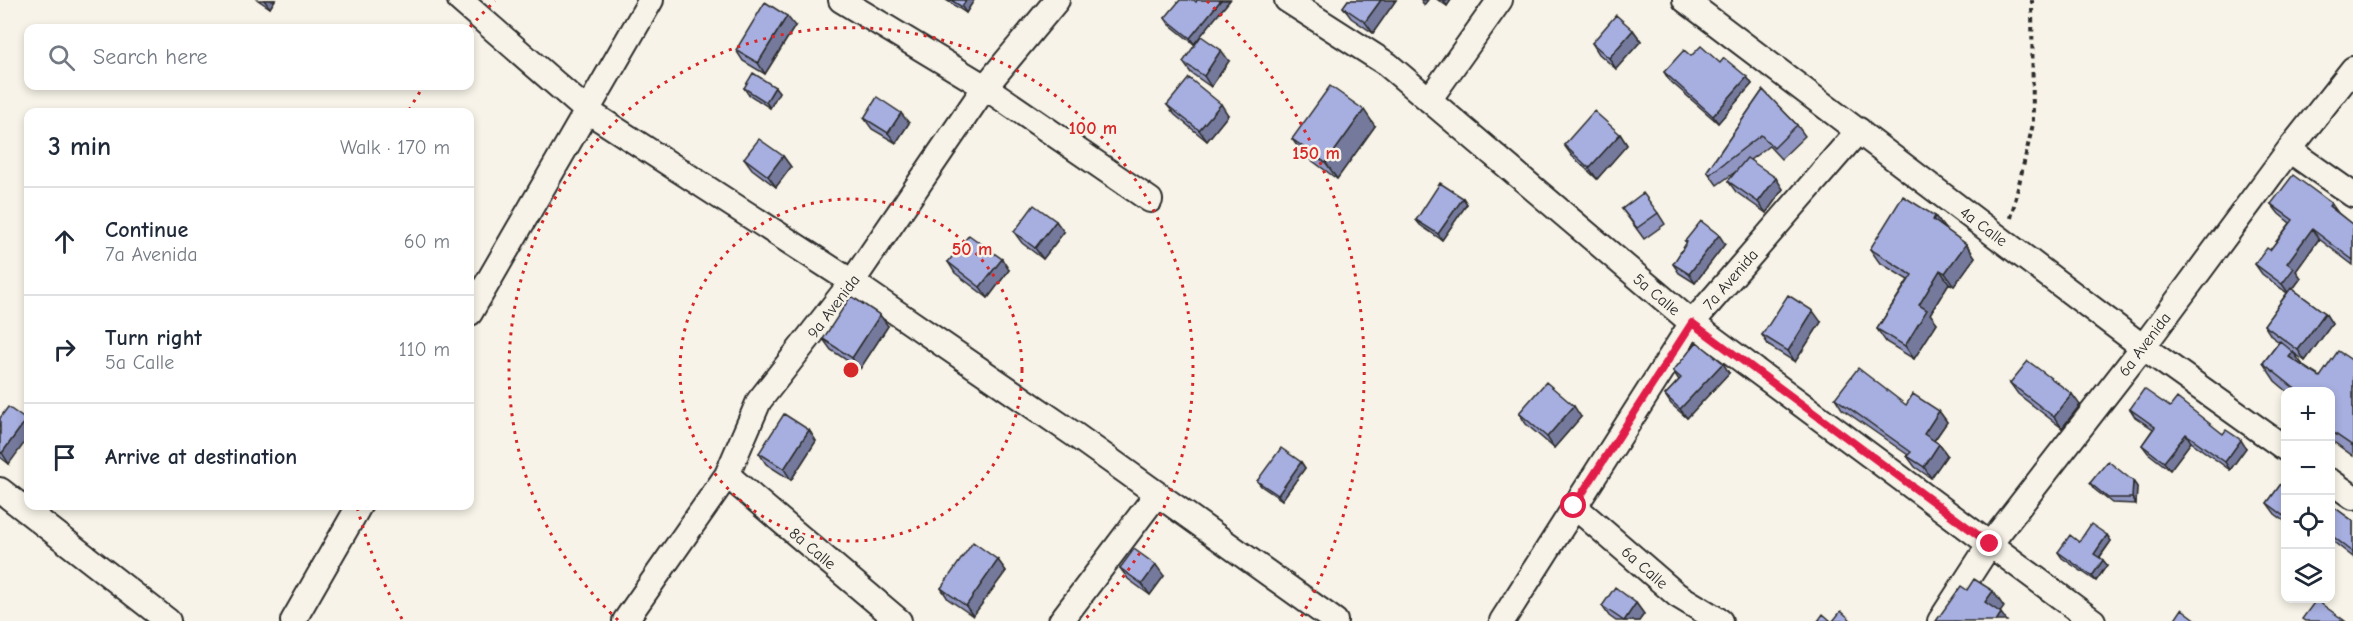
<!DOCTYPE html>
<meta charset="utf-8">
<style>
body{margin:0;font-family:"Comic Neue",sans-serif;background:#f2f2f3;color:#1f2937}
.controls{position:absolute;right:18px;bottom:18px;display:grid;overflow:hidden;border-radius:12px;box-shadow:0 3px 9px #0003}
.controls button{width:54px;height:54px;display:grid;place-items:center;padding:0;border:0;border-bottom:2px solid #e0e1e3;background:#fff;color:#1f2937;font:30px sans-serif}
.stop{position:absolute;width:18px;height:18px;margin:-14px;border:4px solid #e11d48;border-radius:50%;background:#fff}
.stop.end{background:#e11d48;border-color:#fff;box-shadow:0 2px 6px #0008}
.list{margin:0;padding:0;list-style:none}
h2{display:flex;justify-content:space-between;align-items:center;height:78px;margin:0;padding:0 24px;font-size:26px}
h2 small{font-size:20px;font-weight:400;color:#747a83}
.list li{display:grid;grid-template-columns:39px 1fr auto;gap:18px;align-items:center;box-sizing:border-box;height:108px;padding:0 24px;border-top:2px solid #e0e1e3}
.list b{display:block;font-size:22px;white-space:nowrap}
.list p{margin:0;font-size:20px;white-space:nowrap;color:#747a83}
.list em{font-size:20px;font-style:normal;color:#747a83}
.icon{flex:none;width:33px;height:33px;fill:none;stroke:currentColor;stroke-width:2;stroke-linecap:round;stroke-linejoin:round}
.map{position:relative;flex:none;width:2353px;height:621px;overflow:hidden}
.search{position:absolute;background:#fff;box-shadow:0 3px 9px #0003;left:24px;top:24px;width:450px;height:66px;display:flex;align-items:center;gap:15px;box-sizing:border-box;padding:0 21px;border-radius:12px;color:#747a83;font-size:22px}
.panel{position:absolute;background:#fff;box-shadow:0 3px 9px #0003;left:24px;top:108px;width:450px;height:402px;border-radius:12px}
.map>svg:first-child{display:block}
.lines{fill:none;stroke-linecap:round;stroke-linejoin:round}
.minor-casing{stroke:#2b2b2b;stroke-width:28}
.path{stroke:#2b2b2b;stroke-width:4;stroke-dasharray:4.5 4.5;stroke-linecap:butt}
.minor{stroke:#f7f3e8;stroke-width:24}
.wall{fill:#9096c1;stroke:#2b2b2b;stroke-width:1.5}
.shaded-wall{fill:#757a9d;stroke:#2b2b2b;stroke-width:1.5}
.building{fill:#a7afe0;stroke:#2b2b2b;stroke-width:1.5}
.route{stroke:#e11d48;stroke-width:8}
.ring{fill:none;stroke:#d62828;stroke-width:3;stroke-dasharray:3 6}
.labels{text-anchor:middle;stroke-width:5;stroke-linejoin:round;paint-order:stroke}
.street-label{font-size:16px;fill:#2b2b2b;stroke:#f7f3e8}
.centre{fill:#d62828;stroke:#f7f3e8;stroke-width:3}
.ring-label{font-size:18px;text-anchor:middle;font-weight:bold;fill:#d62828;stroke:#f7f3e8;stroke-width:5;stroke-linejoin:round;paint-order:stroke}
</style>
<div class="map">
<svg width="2353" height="621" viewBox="0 0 2353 621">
<rect width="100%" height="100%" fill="#f7f3e8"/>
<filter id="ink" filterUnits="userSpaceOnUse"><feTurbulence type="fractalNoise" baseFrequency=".0167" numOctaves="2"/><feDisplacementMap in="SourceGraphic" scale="12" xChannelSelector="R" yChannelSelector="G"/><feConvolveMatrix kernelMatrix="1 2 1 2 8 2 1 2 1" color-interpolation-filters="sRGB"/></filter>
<g filter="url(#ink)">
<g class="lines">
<!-- minor casing -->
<g class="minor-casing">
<path id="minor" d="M460,0L586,110L852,282L1075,435L1335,621
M841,0L985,87L1150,200
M1287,0L1387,64L1692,323L2093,621
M1685,0L2143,347L2286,449
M1429,100L1500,0
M2289,150L2353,195
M470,313L651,0
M727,475L899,621
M2330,481L2353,497
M0,490L168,621
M1574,506L1677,595L1720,621
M293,621L359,506
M625,621L727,475L759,401L852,282L985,87L1057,0
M1061,621L1157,494
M1502,621L1692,323L1859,130
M1940,621L1990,544L2143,347L2289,150L2353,69"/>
</g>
<!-- path -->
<path class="path" d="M2011,218L2033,124L2032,0"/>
<!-- minor -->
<use href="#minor" class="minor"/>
</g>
<!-- wall -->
<path class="wall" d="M258,0H275L270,8Z
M946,0H974L966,13Z
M1197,0H1230L1194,44L1169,24L1165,18L1196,2Z
M1348,0H1396L1373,33L1351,18L1343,7Z
M1438,0H1451L1447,6Z
M795,26L765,74L743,61L736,50Z
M1633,30L1641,41L1616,69L1599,54L1592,43Z
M1691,56L1720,63L1747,77L1752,84L1718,123L1669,80L1664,72Z
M1229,61L1211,87L1191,73L1183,62Z
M775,87L779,92L770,108L748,94L744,88Z
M1763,90L1797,125L1805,136L1781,159L1769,146L1750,160L1783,189L1766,213L1736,192L1728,181L1738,170L1717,185L1707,171Z
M1167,105L1228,115L1207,141L1175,115Z
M864,118L909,123L896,143L872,129Z
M1375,126L1337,179L1303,154L1292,139Z
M1620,134L1627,145L1597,179L1572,156L1564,145Z
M783,156L791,167L776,187L752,169L744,158Z
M1463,198L1467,204L1442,240L1420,225L1416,220Z
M2271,204L2338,213L2353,225V265L2319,239L2296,271L2301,278L2293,289L2325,313L2332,324L2305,361L2294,353L2304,367L2320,377L2353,361V456L2331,440V392H2288L2275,381L2263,363L2279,342L2271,336L2264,325L2287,293L2262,274L2255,264L2270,250L2290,223L2279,214Z
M1622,209L1658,213L1665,224L1644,239Z
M1935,216L1944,228L1966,244L1975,257L1954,286L1949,283L1930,314L1937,323L1914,359L1886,342L1877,329L1908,280L1879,262L1870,249Z
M1014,232H1064L1043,259L1022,243Z
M1685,241L1725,244L1695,283L1679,273L1673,264L1687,243Z
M948,262L1009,270L988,298L955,273Z
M1821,322L1795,362L1769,346L1762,335Z
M888,326L860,369L831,350L823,339Z
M1673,371L1729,373L1687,418L1671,404L1665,395L1679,380Z
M2010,383L2080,405L2062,428L2018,394Z
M1835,398L1906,405L1939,411L1947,422L1934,441L1939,444L1947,455L1931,478L1915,467L1907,456L1908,455L1842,409Z
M2170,407L2223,434L2246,448L2230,470L2191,442L2170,470L2148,453L2142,445L2153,429L2135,417L2130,409Z
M1519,413L1581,417L1554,448L1526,424Z
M0,418L9,464L0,457Z
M809,430L816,441L791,480L766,464L759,453Z
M1301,462L1305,468L1282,500L1261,486L1257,481Z
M2286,477V522L2275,514L2267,503Z
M2133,481L2137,487L2136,504L2112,503L2094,489L2090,483Z
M2331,505L2353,521V557L2331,540Z
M2107,535L2111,541L2100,557L2107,565L2096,581L2062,558L2058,552L2079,542Z
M998,560L1006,571L973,616L948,599L941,588Z
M1120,568L1164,576L1150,595L1128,579Z
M1636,603L1644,614L1639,621H1616L1609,616L1602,606Z"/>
<!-- shaded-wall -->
<path class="shaded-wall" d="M264,0H275L270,8Z
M966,0H974L966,13L962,7Z
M1221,0H1230L1194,44L1190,38Z
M1381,0H1396L1373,33L1365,22Z
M1421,0H1428L1424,5Z
M1443,0H1451L1447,6Z
M787,16L795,26L765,74L758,63Z
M1633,30L1641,41L1616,69L1609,58Z
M1221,50L1229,61L1211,87L1204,76Z
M1747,77L1752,84L1718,123L1713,116Z
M775,87L779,92L770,108L766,102Z
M1221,104L1228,115L1207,141L1199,130Z
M1364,110L1375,126L1337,179L1326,163Z
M901,113L909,123L896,143L888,133Z
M1620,134L1627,145L1597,179L1589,168Z
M783,156L791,167L776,187L768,176Z
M1776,178L1783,189L1766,213L1758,202Z
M1463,198L1467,204L1442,240L1438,234Z
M2331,203L2338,213L2329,206Z
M1935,216L1945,229L1933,220Z
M1056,221L1064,232L1043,259L1035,248Z
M2312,229L2319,239L2296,271L2301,278L2289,294L2282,284L2287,263Z
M1719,235L1725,244L1695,283L1689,274Z
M1966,244L1975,257L1954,286L1945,273Z
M1002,259L1009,270L988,298L980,287Z
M1940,270L1949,283L1930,314L1937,323L1914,359L1905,346L1919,305Z
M1813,311L1821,322L1795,362L1788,351Z
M2325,313L2332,324L2305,361L2298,350Z
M880,315L888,326L860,369L852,358Z
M2293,352L2306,369L2289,357Z
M1723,363L1729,373L1687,418L1680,409Z
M2072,394L2080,405L2062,428L2054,417Z
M1574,406L1581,417L1554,448L1547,437Z
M1939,411L1947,422L1931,445L1924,434Z
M26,420L28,424V438L9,464L2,453Z
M809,430L816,441L791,480L784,469Z
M2186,434L2191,442L2170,470L2164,462Z
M2241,440L2246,448L2230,470L2225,462Z
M1939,444L1947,455L1931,478L1924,467Z
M1301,462L1305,468L1282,500L1278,495Z
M2133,481L2137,487L2136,504L2132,498Z
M2107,535L2111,541L2098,559L2094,554Z
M998,560L1006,571L973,616L966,606Z
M2103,560L2107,565L2096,581L2092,576Z
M1156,565L1164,576L1150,595L1142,584Z
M1993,591L2004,607L1996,618L1985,602Z
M1636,603L1644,614L1639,621H1624Z
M2001,613L2007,621H1996Z"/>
<!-- building -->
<path class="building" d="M951,0H966L962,7Z
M1180,0H1194L1196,2L1197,0H1221L1190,38L1165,18Z
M1348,0H1381L1365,22L1343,7Z
M765,2L787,16L758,63L736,50Z
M1616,15L1633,30L1609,58L1592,43Z
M1201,36L1221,50L1204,76L1183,62Z
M1701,46L1720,63L1724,58L1747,77L1713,116L1664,72L1684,50L1691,56Z
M753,73L775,87L766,102L744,88Z
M1189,78L1221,104L1199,130L1167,105Z
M1330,86L1364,110L1326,163L1292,139Z
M1763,90L1797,125L1774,148L1761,135L1710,174L1707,171Z
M877,97L901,113L888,133L864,118Z
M1594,111L1620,134L1589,168L1564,145Z
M759,139L783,156L768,176L744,158Z
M1747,158L1776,178L1758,202L1728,181Z
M2293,175L2331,203L2329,206L2353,225V260L2312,229L2287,263L2294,268L2282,284L2255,264L2267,248L2270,250L2293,220L2271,204Z
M1440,183L1463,198L1438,234L1416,220Z
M1643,193L1658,213L1637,228L1622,209Z
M1903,196L1935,216L1933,220L1966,244L1945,273L1940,270L1919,305L1927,310L1905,346L1877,329L1912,275L1870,249Z
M1034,205L1056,221L1035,248L1014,232Z
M1701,221L1719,235L1689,274L1673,264L1687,242L1685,241Z
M969,235L1002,259L980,287L948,262Z
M2291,288L2325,313L2298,350L2264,325Z
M1788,295L1813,311L1788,351L1762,335Z
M851,296L880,315L852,358L823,339Z
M2280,341L2293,352L2289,357L2320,377L2338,351L2353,361V446L2331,431V392H2299L2263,363Z
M1697,342L1723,363L1680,409L1665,395L1681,378L1673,371Z
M2028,361L2072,394L2054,417L2010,383Z
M1858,368L1906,405L1913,394L1939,411L1924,434L1939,444L1924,467L1907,456L1911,452L1835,398Z
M1546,382L1574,406L1547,437L1519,413Z
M2144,389L2170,407L2177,398L2223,434L2226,430L2241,440L2225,462L2186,434L2164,462L2142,445L2155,427L2130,409Z
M8,407L26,420L2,453L0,452V418Z
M784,414L809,430L784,469L759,453Z
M1281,448L1301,462L1278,495L1257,481Z
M2108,461L2133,481L2132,498H2108L2090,483Z
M2286,477V517L2267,503Z
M2331,505L2353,521V552L2331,535Z
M2091,524L2107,535L2094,554L2103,560L2092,576L2058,552L2070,535L2079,542Z
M973,542L998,560L966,606L941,588Z
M1134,549L1156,565L1142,584L1120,568Z
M1974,579L1993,591L1985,602L2001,613L1996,621H1936L1961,586L1967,590Z
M1615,587L1636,603L1624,621L1602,606Z
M2316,600L2345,621H2305L2302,619Z
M2182,609L2198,621H2174Z
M1841,611L1852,621H1833Z
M1823,614L1831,621H1818Z"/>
</g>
<g class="lines" filter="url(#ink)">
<!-- route -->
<path class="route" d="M1574,506L1692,323L1990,544"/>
</g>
<!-- distance rings -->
<g class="ring">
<circle cx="851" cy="370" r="171"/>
<path d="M618 620A342 342 0 1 1 1084 620"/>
<path d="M402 619A513 513 0 0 1 357 507M409 110A513 513 0 0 1 423 87M470 27A513 513 0 0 1 495 1M1207 1A513 513 0 0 1 1300 619"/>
</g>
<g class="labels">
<!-- street labels -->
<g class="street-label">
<text transform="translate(1984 226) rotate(37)" y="6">4a Calle</text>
<text transform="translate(1730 279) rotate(-49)" y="6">7a Avenida</text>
<text transform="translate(1657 294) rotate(40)" y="6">5a Calle</text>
<text transform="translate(833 306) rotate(-53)" y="6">9a Avenida</text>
<text transform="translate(2144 344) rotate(-53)" y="6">6a Avenida</text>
<text transform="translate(813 548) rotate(40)" y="6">8a Calle</text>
<text transform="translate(1645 567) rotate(41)" y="6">6a Calle</text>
</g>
</g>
<circle cx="851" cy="370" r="9" class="centre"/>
<g class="ring-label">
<text x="1093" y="134">100 m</text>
<text x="1316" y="159">150 m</text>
<text x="972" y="255">50 m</text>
</g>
</svg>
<div class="controls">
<button>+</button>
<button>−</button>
<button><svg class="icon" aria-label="locate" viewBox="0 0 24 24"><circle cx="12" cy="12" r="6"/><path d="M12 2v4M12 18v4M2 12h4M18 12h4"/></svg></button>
<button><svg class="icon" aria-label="layers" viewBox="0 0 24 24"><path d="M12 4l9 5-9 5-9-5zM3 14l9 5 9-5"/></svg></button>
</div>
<div class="stop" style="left:1574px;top:506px"></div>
<div class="stop end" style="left:1990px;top:544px"></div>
<div class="search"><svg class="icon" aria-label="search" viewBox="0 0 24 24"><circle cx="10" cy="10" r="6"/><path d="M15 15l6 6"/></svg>Search here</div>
<section class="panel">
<h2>3 min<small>Walk · 170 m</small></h2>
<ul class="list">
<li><svg class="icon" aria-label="ahead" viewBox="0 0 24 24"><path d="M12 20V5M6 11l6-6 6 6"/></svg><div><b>Continue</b><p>7a Avenida</p></div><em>60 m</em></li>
<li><svg class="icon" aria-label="right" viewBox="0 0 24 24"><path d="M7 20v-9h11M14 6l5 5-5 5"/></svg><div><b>Turn right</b><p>5a Calle</p></div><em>110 m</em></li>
<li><svg class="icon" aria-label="arrive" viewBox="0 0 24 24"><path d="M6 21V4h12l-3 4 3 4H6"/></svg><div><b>Arrive at destination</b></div></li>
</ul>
</section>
</div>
